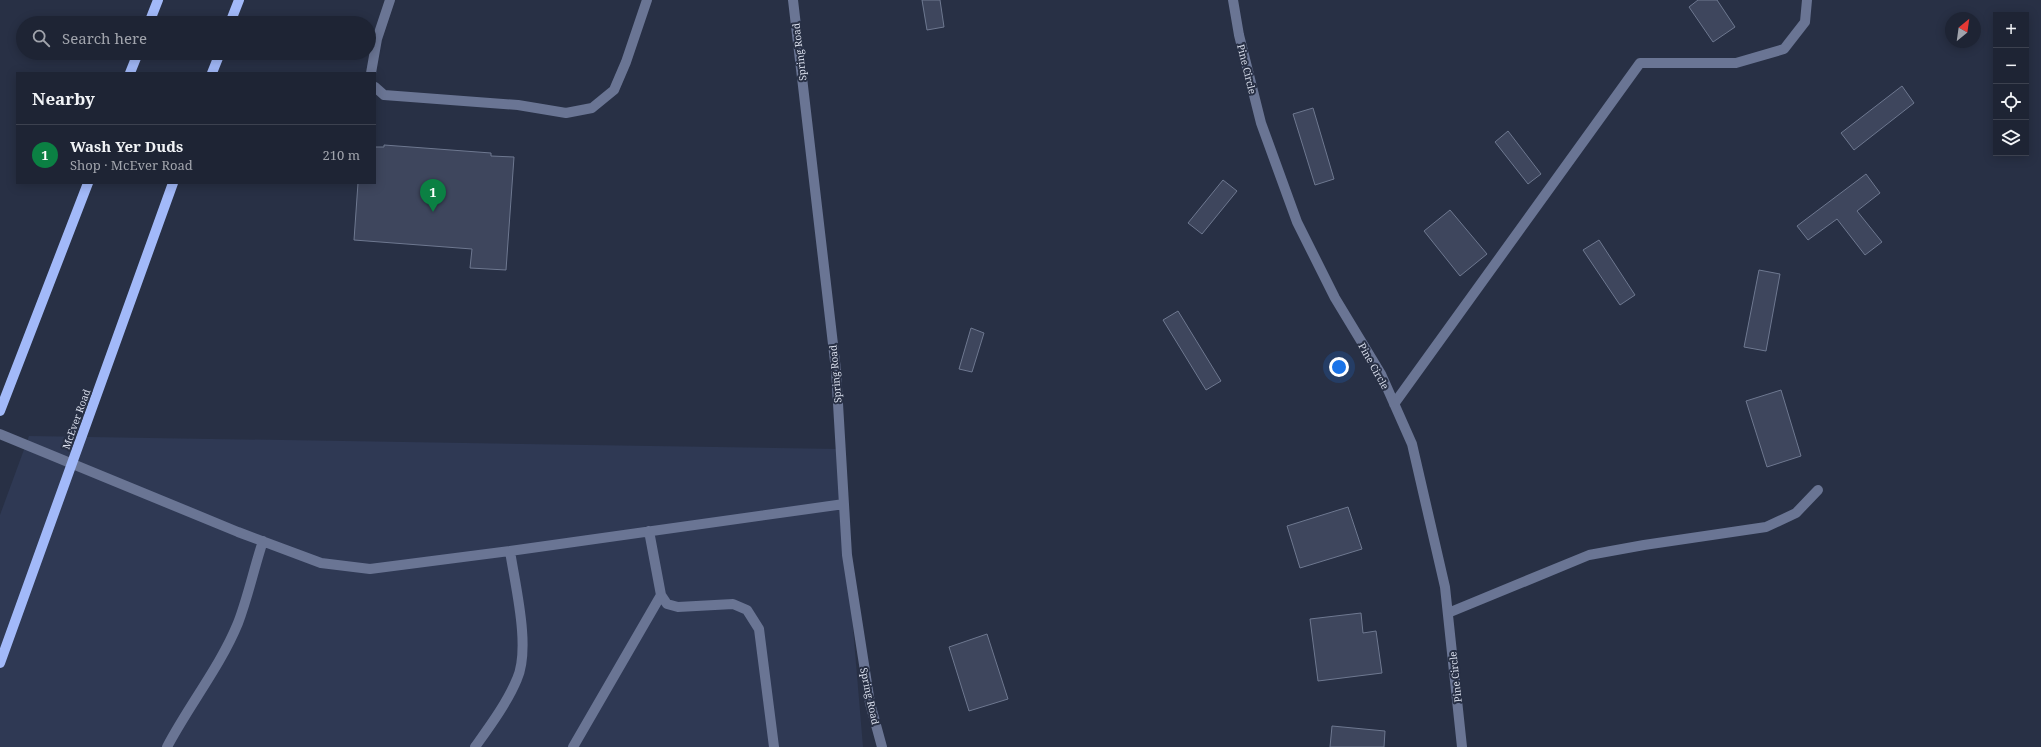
<!DOCTYPE html>
<meta charset="utf-8">
<style>
body{margin:0;font-family:"Noto Serif",serif;background:#2b3040;color:#f1f3f6}
.controls{position:absolute;right:12px;top:12px;display:grid;overflow:hidden;border-radius:0px;box-shadow:0 2px 10px #0003}
.controls button{width:36px;height:36px;display:grid;place-items:center;padding:0;border:0;border-bottom:1px solid #3c414f;background:#1e2434;color:#f1f3f6;font:20px sans-serif}
.compass{position:absolute;left:1945px;top:12px;width:36px;height:36px;border-radius:50%;background:#1e2434;box-shadow:0 2px 10px #0003;rotate:29deg}
.you{position:absolute;left:1339px;top:367px;width:14px;height:14px;margin:-10px;border:3px solid #fff;border-radius:50%;background:#1a73e8;box-shadow:0 0 0 6px #1a73e833}
.badge{display:grid;place-items:center;width:26px;height:26px;border-radius:50%;background:#0b8043;color:#fff;font-size:13px;font-weight:700}
.pin{position:absolute;translate:-50% -33px;filter:drop-shadow(0 1px 2px #0008)}
.pin::after{content:'';position:absolute;top:21px;width:14px;height:12px;background:inherit;clip-path:polygon(0 0,100% 0,50% 100%)}
.list{margin:0;padding:0;list-style:none}
h2{display:flex;justify-content:space-between;align-items:center;height:52px;margin:0;padding:0 16px;font-size:17px}
h2 small{font-size:13px;font-weight:400;color:#a1a4ac}
.list li{display:grid;grid-template-columns:26px 1fr auto;gap:12px;align-items:center;box-sizing:border-box;height:60px;padding:0 16px;border-top:1px solid #3c414f}
.list b{display:block;font-size:15px;white-space:nowrap}
.list p{margin:0;font-size:13px;white-space:nowrap;color:#a1a4ac}
.list em{font-size:13px;font-style:normal;color:#a1a4ac}
.icon{flex:none;width:22px;height:22px;fill:none;stroke:currentColor;stroke-width:2;stroke-linecap:round;stroke-linejoin:round}
.map{position:relative;flex:none;width:2041px;height:747px;overflow:hidden}
.search{position:absolute;background:#1e2434;box-shadow:0 2px 10px #0003;left:16px;top:16px;width:360px;height:44px;display:flex;align-items:center;gap:10px;box-sizing:border-box;padding:0 14px;border-radius:22px;color:#a1a4ac;font-size:15px}
.panel{position:absolute;background:#1e2434;box-shadow:0 2px 10px #0003;left:16px;top:72px;width:360px;height:112px;border-radius:0px}
.map>svg:first-child{display:block}
.built{fill:#2f3954}
.building{fill:#3e465d;stroke:#6e7890}
.lines{fill:none;stroke-linecap:round;stroke-linejoin:round}
.minor{stroke:#6a7594;stroke-width:10}
.major{stroke:#a2b9f9;stroke-width:10}
.labels{text-anchor:middle;stroke-width:4;stroke-linejoin:round;paint-order:stroke}
.street-label{font-size:10px;fill:#d8ddeb;stroke:#283045}
</style>
<div class="map">
<svg width="2041" height="747" viewBox="0 0 2041 747">
<rect width="100%" height="100%" fill="#283045"/>
<!-- built -->
<path class="built" d="M29,436L838,449L863,747H0V515Z"/>
<!-- building -->
<path class="building" d="M922,0H940L944,27L927,30Z
M1698,0H1717L1735,27L1713,42L1689,7Z
M1902,86L1914,103L1854,150L1841,133Z
M1313,108L1334,179L1315,185L1293,114Z
M1508,131L1541,174L1528,184L1495,142Z
M384,145L491,153V156L514,157L506,270L470,268L472,249L354,240L358,183H375V147H384Z
M1866,174L1880,193L1857,211L1882,242L1865,255L1837,219L1808,240L1797,226Z
M1223,180L1237,191L1202,234L1188,223Z
M1450,210L1487,254L1460,276L1424,231Z
M1599,240L1635,295L1620,305L1583,250Z
M1759,270L1780,274L1766,351L1744,347Z
M1178,311L1221,381L1206,390L1163,320Z
M971,328L984,333L972,372L959,369Z
M1781,390L1801,456L1767,467L1746,401Z
M1348,507L1362,549L1300,568L1287,526Z
M1361,613L1363,633L1376,631L1382,673L1318,681L1310,619Z
M987,634L1008,699L969,711L949,647Z
M1332,726L1385,731L1384,747H1330Z"/>
<g class="lines">
<!-- minor -->
<path class="minor" d="M793,0L836,370L847,555L870,703L882,747
M1233,0L1239,35L1261,123L1297,222L1335,298L1381,374L1412,444L1445,587L1462,747
M371,73L377,39L390,0
M375,87L384,95L518,105L566,113L592,108L614,90L626,62L647,0
M1394,404L1640,63H1736L1784,49L1805,22L1807,0
M0,434L238,532L321,563L370,569L510,551L844,504
M649,531L661,595L667,604L678,607L733,604L747,610L759,629L774,747
M1448,613L1589,555L1644,545L1766,527L1796,513L1818,490
M167,747C189,705 220,667 238,623C248,597 254,568 263,541
M475,747C490,726 507,703 517,679C531,648 515,585 510,551
M573,747L661,595"/>
<!-- major -->
<path class="major" d="M149,23L158,0
M230,23L239,0
M130,73L138,53
M212,73L220,53
M0,411L88,183
M0,663L173,183"/>
</g>
<g class="labels">
<!-- street labels -->
<g class="street-label">
<text transform="translate(799 52) rotate(-97)" y="4">Spring Road</text>
<text transform="translate(1247 69) rotate(76)" y="4">Pine Circle</text>
<text transform="translate(1374 366) rotate(61)" y="4">Pine Circle</text>
<text transform="translate(835 374) rotate(-95)" y="4">Spring Road</text>
<text transform="translate(76 419) rotate(-70)" y="4">McEver Road</text>
<text transform="translate(1455 677) rotate(-96)" y="4">Pine Circle</text>
<text transform="translate(870 696) rotate(78)" y="4">Spring Road</text>
</g>
</g>
</svg>
<div class="controls">
<button>+</button>
<button>−</button>
<button><svg class="icon" aria-label="locate" viewBox="0 0 24 24"><circle cx="12" cy="12" r="6"/><path d="M12 2v4M12 18v4M2 12h4M18 12h4"/></svg></button>
<button><svg class="icon" aria-label="layers" viewBox="0 0 24 24"><path d="M12 4l9 5-9 5-9-5zM3 14l9 5 9-5"/></svg></button>
</div>
<svg class="compass" viewBox="-18 -18 36 36"><path d="M0-13l5 13h-10z" fill="#e53935"/><path d="M0 13l5-13h-10z" fill="#a1a4ac"/></svg>
<div class="you"></div>
<div class="pin badge" style="left:433px;top:212px">1</div>
<div class="search"><svg class="icon" aria-label="search" viewBox="0 0 24 24"><circle cx="10" cy="10" r="6"/><path d="M15 15l6 6"/></svg>Search here</div>
<section class="panel">
<h2>Nearby<small></small></h2>
<ul class="list">
<li><span class="badge">1</span><div><b>Wash Yer Duds</b><p>Shop · McEver Road</p></div><em>210 m</em></li>
</ul>
</section>
</div>
